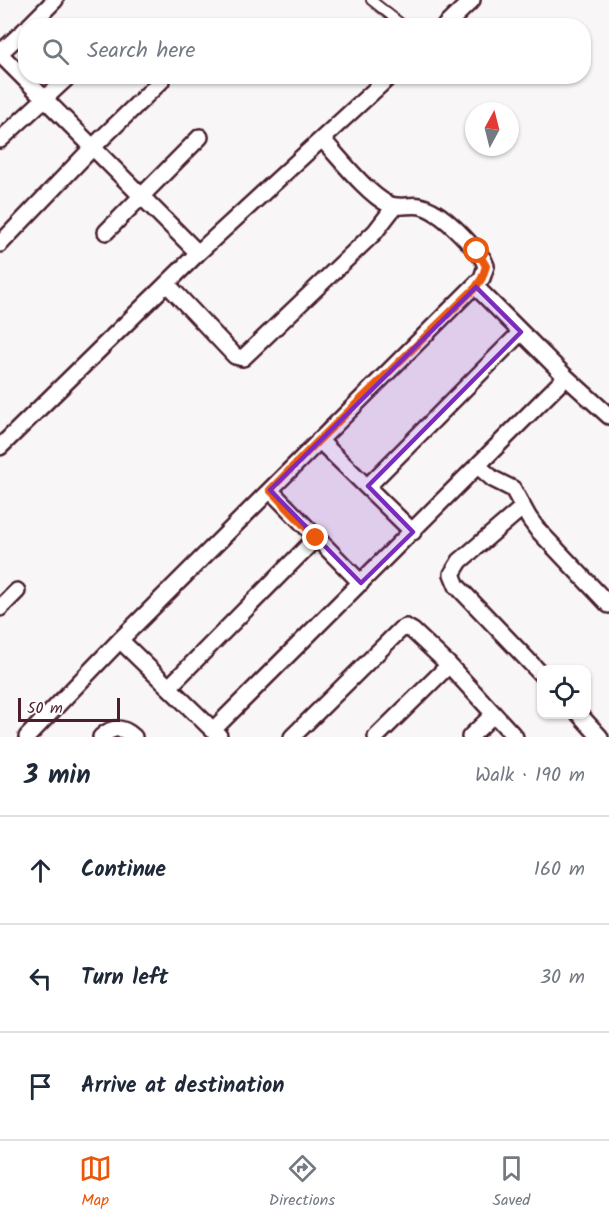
<!DOCTYPE html>
<meta charset="utf-8">
<style>
body{margin:0;font-family:Kalam,sans-serif;background:#f2f2f3;color:#1f2937}
.controls{position:absolute;right:18px;bottom:18px;display:grid;overflow:hidden;border-radius:12px;box-shadow:0 2px 4px #0004}
.controls button{width:54px;height:54px;display:grid;place-items:center;padding:0;border:0;border-bottom:2px solid #e0e1e3;background:#fff;color:#1f2937;font:30px sans-serif}
.compass{position:absolute;left:465px;top:102px;width:54px;height:54px;border-radius:50%;background:#fff;box-shadow:0 2px 4px #0004;rotate:7deg}
.scale{position:absolute;left:18px;bottom:15px;width:102px;box-sizing:border-box;padding-left:6px;border:3px solid #4a1f2b;border-top:0;font-size:16px;line-height:21px;white-space:nowrap;color:#4a1f2b;-webkit-text-stroke:4px #fff;paint-order:stroke}
.stop{position:absolute;width:18px;height:18px;margin:-14px;border:4px solid #ea580c;border-radius:50%;background:#fff}
.stop.end{background:#ea580c;border-color:#fff;box-shadow:0 2px 6px #0008}
.list{margin:0;padding:0;list-style:none}
h2{display:flex;justify-content:space-between;align-items:center;height:78px;margin:0;padding:0 24px;font-size:26px}
h2 small{font-size:20px;font-weight:400;color:#747a83}
.list li{display:grid;grid-template-columns:39px 1fr auto;gap:18px;align-items:center;box-sizing:border-box;height:108px;padding:0 24px;border-top:2px solid #e0e1e3}
.list b{display:block;font-size:22px;white-space:nowrap}
.list em{font-size:20px;font-style:normal;color:#747a83}
.icon{flex:none;width:33px;height:33px;fill:none;stroke:currentColor;stroke-width:2;stroke-linecap:round;stroke-linejoin:round}
.map{position:relative;flex:none;width:609px;height:737px;overflow:hidden}
.search{position:absolute;background:#fff;box-shadow:0 2px 4px #0004;left:18px;right:18px;top:18px;height:66px;display:flex;align-items:center;gap:15px;box-sizing:border-box;padding:0 21px;border-radius:24px;color:#747a83;font-size:22px}
.sheet{height:402px;background:#fff}
nav{display:flex;justify-content:space-around;align-items:center;box-sizing:border-box;height:84px;border-top:2px solid #e0e1e3;background:#fff;font-size:16px;color:#747a83}
nav a{display:grid;justify-items:center;gap:3px}
nav .on{color:#ea580c}
.map>svg:first-child{display:block}
.lines{fill:none;stroke-linecap:round;stroke-linejoin:round}
.lane-casing{stroke:#4a1f2b;stroke-width:12}
.street-casing{stroke:#4a1f2b;stroke-width:20}
.lane{stroke:#fff;stroke-width:8}
.street{stroke:#fff;stroke-width:15}
.route{stroke:#ea580c;stroke-width:8}
.marked{fill:#7b2cbf;fill-opacity:0.2;stroke:#7b2cbf;stroke-width:4.5;stroke-linejoin:round}
</style>
<div class="map">
<svg width="609" height="737" viewBox="0 0 609 737">
<rect width="100%" height="100%" fill="#f8f6f7"/>
<filter id="ink" filterUnits="userSpaceOnUse"><feTurbulence type="fractalNoise" baseFrequency=".0167" numOctaves="2"/><feDisplacementMap in="SourceGraphic" scale="12" xChannelSelector="R" yChannelSelector="G"/><feConvolveMatrix kernelMatrix="1 2 1 2 8 2 1 2 1" color-interpolation-filters="sRGB"/></filter>
<g filter="url(#ink)">
<g class="lines">
<!-- lane casing -->
<g class="lane-casing">
<path id="lane" d="M371,0L404,26"/>
</g>
<!-- street casing -->
<g class="street-casing">
<path id="street" d="M29,26L55,0
M445,26L472,0
M0,53L26,29
M0,54L198,253
M0,140L69,76
M106,232L200,137
M0,244L93,147L161,81
M167,284L235,356L243,358L375,232L395,206
M476,287L566,377L609,416
M319,440L413,532
M0,447L198,253L390,76
M478,466L493,479L513,489L529,518L537,529L609,605
M368,486L521,332
M270,490L361,583
M523,507L460,561L452,574L457,586L542,675
M0,608L17,591
M120,640L219,736
M169,687L316,538
M579,714L600,737
M213,730L566,377
M27,737L120,640L482,278L486,266L483,259C470,243 441,210 420,206C410,204 398,209 388,204C367,194 339,157 322,139
M101,737C113,726 122,726 134,737
M292,737L400,630L406,627L413,631L449,665L515,737
M376,737L449,665
M470,737L494,714"/>
</g>
<!-- lane -->
<use href="#lane" class="lane"/>
<!-- street -->
<use href="#street" class="street"/>
</g>
</g>
<g class="lines" filter="url(#ink)">
<!-- route -->
<path class="route" d="M316,538L270,490L319,440L476,287L482,278L486,266L477,251"/>
</g>
<!-- marked area -->
<path class="marked" d="M476,287L521,332L368,486L413,532L361,583L270,490Z"/>
</svg>
<div class="controls">
<button><svg class="icon" aria-label="locate" viewBox="0 0 24 24"><circle cx="12" cy="12" r="6"/><path d="M12 2v4M12 18v4M2 12h4M18 12h4"/></svg></button>
</div>
<svg class="compass" viewBox="-18 -18 36 36"><path d="M0-13l5 13h-10z" fill="#e53935"/><path d="M0 13l5-13h-10z" fill="#747a83"/></svg>
<div class="scale">50 m</div>
<div class="stop" style="left:477px;top:251px"></div>
<div class="stop end" style="left:316px;top:538px"></div>
<div class="search"><svg class="icon" aria-label="search" viewBox="0 0 24 24"><circle cx="10" cy="10" r="6"/><path d="M15 15l6 6"/></svg>Search here</div>
</div>
<section class="sheet">
<h2>3 min<small>Walk · 190 m</small></h2>
<ul class="list">
<li><svg class="icon" aria-label="ahead" viewBox="0 0 24 24"><path d="M12 20V5M6 11l6-6 6 6"/></svg><div><b>Continue</b></div><em>160 m</em></li>
<li><svg class="icon" aria-label="left" viewBox="0 0 24 24"><path d="M17 20v-9H6M10 6l-5 5 5 5"/></svg><div><b>Turn left</b></div><em>30 m</em></li>
<li><svg class="icon" aria-label="arrive" viewBox="0 0 24 24"><path d="M6 21V4h12l-3 4 3 4H6"/></svg><div><b>Arrive at destination</b></div></li>
</ul>
</section>
<nav>
<a class="on"><svg class="icon" aria-label="map" viewBox="0 0 24 24"><path d="M3 6l6-2 6 2 6-2v14l-6 2-6-2-6 2zM9 4v14M15 6v14"/></svg>Map</a>
<a><svg class="icon" aria-label="directions" viewBox="0 0 24 24"><path d="M12 3l9 9-9 9-9-9zM9 14v-3h6M13 9l2 2-2 2"/></svg>Directions</a>
<a><svg class="icon" aria-label="saved" viewBox="0 0 24 24"><path d="M7 4h10v16l-5-4-5 4z"/></svg>Saved</a>
</nav>
